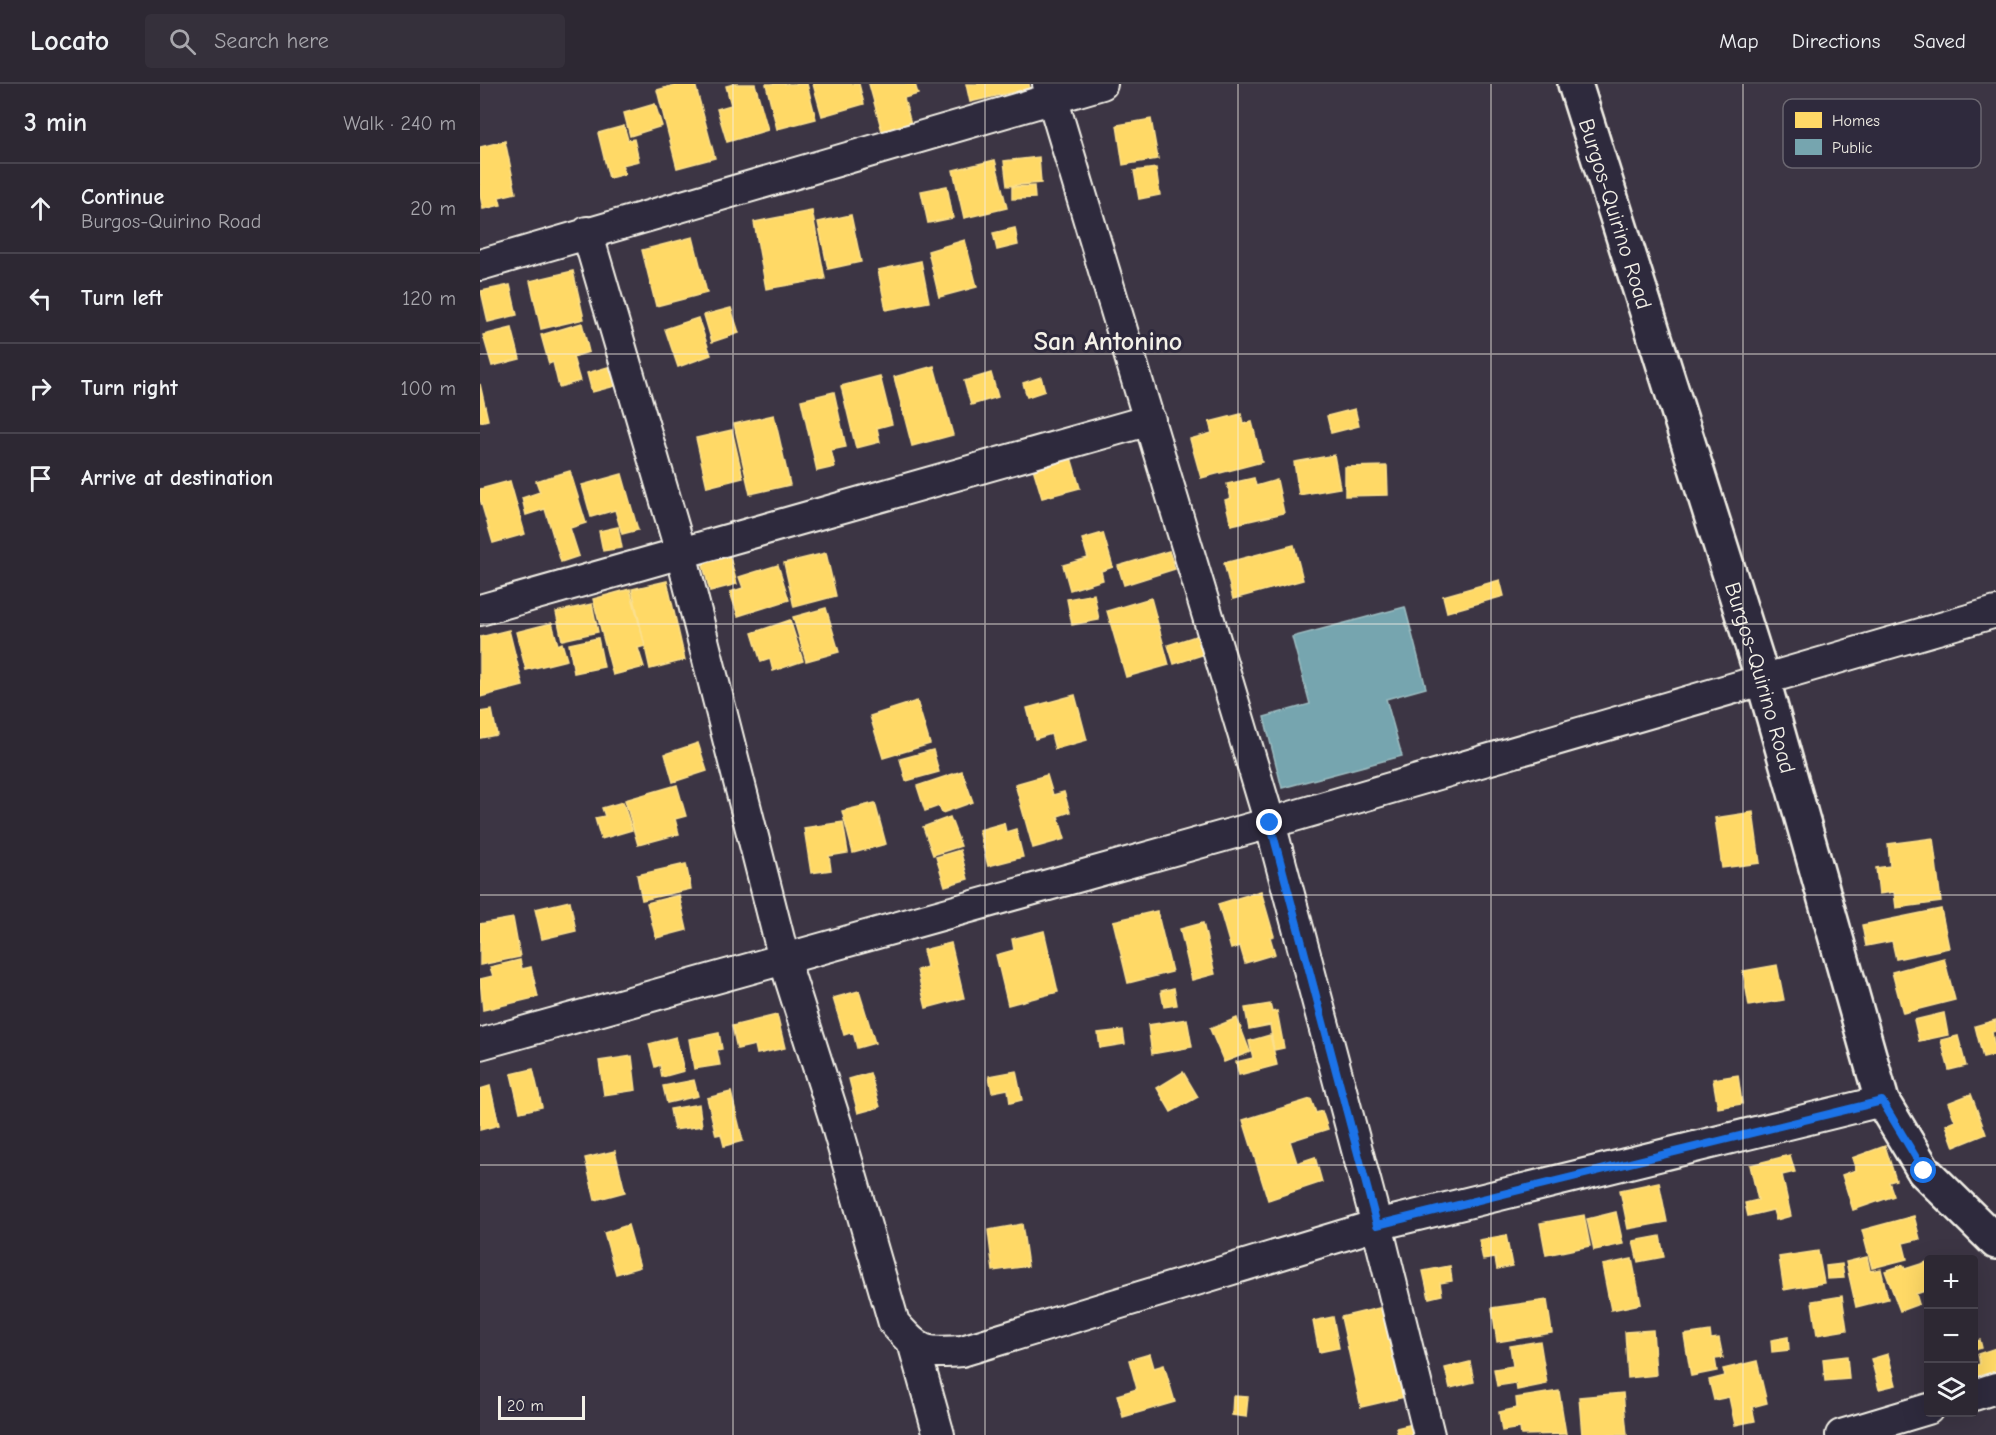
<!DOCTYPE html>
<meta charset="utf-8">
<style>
body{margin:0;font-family:"Comic Neue",sans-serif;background:#35303b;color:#f1f3f6}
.controls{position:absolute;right:18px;bottom:18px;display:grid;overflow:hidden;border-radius:6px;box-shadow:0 6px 24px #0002}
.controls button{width:54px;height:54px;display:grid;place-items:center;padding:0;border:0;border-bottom:2px solid #48444e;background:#2d2833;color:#f1f3f6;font:30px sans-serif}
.scale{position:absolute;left:18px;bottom:15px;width:87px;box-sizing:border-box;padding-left:6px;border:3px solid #f4f1e8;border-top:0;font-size:16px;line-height:21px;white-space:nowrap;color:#f4f1e8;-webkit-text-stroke:4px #2f2a3d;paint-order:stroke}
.stop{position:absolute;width:18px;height:18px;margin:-14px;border:4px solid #1a73e8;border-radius:50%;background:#fff}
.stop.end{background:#1a73e8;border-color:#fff;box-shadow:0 2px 6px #0008}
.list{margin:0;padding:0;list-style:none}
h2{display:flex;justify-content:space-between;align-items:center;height:78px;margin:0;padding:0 24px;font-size:26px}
h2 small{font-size:20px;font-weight:400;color:#a7a6ac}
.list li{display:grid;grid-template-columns:39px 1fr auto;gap:18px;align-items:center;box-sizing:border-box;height:90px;padding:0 24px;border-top:2px solid #48444e}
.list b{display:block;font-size:22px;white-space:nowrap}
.list p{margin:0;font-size:20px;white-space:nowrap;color:#a7a6ac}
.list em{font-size:20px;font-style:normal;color:#a7a6ac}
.icon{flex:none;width:33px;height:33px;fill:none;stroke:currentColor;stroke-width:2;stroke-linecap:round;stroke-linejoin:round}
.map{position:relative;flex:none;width:1516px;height:1351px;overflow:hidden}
header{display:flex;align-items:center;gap:36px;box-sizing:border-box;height:84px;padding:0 30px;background:#2d2833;border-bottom:2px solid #48444e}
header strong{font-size:28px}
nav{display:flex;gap:33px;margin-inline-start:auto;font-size:21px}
.search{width:420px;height:54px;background:#35303b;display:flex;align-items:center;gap:15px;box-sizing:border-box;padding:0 21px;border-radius:6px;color:#a7a6ac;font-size:22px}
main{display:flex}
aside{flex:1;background:#2d2833}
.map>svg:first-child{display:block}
.homes{fill:#ffd966;stroke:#fce08d;stroke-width:1.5}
.public{fill:#76a5af;stroke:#9cbcc0;stroke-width:1.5}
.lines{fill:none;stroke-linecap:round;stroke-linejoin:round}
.street-casing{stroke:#f4f1e8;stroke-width:34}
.secondary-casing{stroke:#f4f1e8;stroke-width:38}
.street{stroke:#2f2a3d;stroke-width:30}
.secondary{stroke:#2f2a3d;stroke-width:33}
.route{stroke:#1a73e8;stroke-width:8}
.grid{fill:none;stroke:#f4f1e8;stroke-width:1.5;stroke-opacity:0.55}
.labels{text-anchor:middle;stroke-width:6;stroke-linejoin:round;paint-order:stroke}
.street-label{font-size:22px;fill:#f4f1e8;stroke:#2f2a3d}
.quarter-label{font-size:26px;font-weight:bold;fill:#f4f1e8;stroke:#2f2a3d}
.key{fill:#2f2a3d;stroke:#6a6670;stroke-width:1.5}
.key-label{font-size:16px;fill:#f4f1e8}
</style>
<header>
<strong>Locato</strong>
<div class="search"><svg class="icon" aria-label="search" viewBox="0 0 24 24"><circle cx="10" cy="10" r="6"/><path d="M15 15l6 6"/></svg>Search here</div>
<nav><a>Map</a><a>Directions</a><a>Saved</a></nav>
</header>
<main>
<aside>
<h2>3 min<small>Walk · 240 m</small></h2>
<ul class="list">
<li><svg class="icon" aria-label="ahead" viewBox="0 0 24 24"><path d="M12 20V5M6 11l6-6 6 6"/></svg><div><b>Continue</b><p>Burgos-Quirino Road</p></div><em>20 m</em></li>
<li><svg class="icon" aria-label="left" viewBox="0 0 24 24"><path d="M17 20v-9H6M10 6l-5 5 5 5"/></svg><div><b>Turn left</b></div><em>120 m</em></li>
<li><svg class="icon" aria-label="right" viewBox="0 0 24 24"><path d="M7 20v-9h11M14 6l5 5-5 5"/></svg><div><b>Turn right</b></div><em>100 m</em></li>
<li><svg class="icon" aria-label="arrive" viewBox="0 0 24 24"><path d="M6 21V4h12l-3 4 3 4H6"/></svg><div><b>Arrive at destination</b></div></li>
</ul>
</aside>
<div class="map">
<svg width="1516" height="1351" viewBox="0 0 1516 1351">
<rect width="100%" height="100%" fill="#3c3544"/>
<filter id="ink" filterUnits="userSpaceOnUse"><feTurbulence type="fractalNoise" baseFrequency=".0167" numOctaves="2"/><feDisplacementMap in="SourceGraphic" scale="12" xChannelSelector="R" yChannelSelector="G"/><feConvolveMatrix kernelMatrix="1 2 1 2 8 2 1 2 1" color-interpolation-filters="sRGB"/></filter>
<g filter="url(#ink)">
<!-- homes -->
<path class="homes" d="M199,0H215L235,74L197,84L177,6Z
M254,0H275L288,46L247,58L237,25L251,21L246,2Z
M286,0H327L336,35L297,45Z
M333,0H379L384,20L342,32Z
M389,0H435L438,10L424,14L431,40L402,47Z
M486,0H549L550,4L490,18Z
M175,20L182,42L150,52L144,29Z
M671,35L678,75L643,81L637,41Z
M144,42L148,56L154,55L159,77L142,81L145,90L129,94L118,49Z
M25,57L36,109L19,113L21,121L3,125L0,111V63Z
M559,73L561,99L527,102L524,77Z
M515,76L527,124L484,134L473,86Z
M676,84L680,111L659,115L654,87Z
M467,102L473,134L448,139L441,107Z
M554,102L555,114L532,115V103Z
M332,127L345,195L286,205L274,138Z
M371,131L381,178L348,185L338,138Z
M535,144L538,161L517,166L513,149Z
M213,153L227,209L176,222L162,166Z
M485,156L497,203L459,213L448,167Z
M441,177L449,218L406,226L398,186Z
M93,187L104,235L61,245L50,197Z
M30,201L37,231L8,238L1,207Z
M251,224L259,249L232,258L224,231Z
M218,234L231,271L198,283L185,245Z
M102,239L109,268L93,273L100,297L79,303L73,278L69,280L61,251Z
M32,244L40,275L12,282L3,251Z
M135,281L139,301L112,308L107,289Z
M454,282L473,351L432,362L414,293Z
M511,289L518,313L491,321L484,297Z
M400,292L412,340L397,344L400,358L376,364L361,302Z
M561,293L565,307L547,313L543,299Z
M0,300L8,336L0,338Z
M354,308L366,363L351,366L355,383L337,387L321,316Z
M875,325L879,342L851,349L847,332Z
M761,330L763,340L772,338L782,378L721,394L710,355L732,349L729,338Z
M294,331L310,401L270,410L254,340Z
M252,346L263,394L227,403L216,354Z
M590,370L600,404L562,414L552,381Z
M854,371L860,404L819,411L814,378Z
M907,382L908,411L865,412V383Z
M90,387L106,439L90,444L99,472L81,478L65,425L46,431L42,414L60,408L56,397Z
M142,390L158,446L142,450L135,426L111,433L102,401Z
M774,394L776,402L797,396L804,429L751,441L745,416L751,414L747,400Z
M30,397L45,450L13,459L0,415V405Z
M138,443L142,464L123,467L119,447Z
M623,449L633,483L621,487L623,496L590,506L583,481L608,474L602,455Z
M814,461L823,496L753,515L744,479Z
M689,467L695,485L644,501L638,482Z
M346,469L356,512L314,523L304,479Z
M249,470L257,500L230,507L222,477Z
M298,481L309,516L258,532L250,508L263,504L259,493Z
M1020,496L1024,512L967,528L963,512Z
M187,497L205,576L170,585L152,505Z
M150,505L165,562L158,564L164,583L133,591L113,515Z
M614,510L619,536L592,541L587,515Z
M671,514L689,581L646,593L627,527Z
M112,520L118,548L82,556L76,528Z
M346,524L359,568L326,577L313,533Z
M310,536L323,577L293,587L290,575L281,578L272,549Z
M72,539L78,561L82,559L87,576L46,586L36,548Z
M29,546L43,602L0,613V553Z
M719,551L725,570L694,580L688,561Z
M118,554L124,583L94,589L89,560Z
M595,611L607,656L575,665L571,650L555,655L547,624Z
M437,617L450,660L403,674L390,632Z
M12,626L17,651L0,654V628Z
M218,659L227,687L193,698L185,670Z
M453,666L459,688L426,697L420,675Z
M482,687L493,718L462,729L459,722L445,727L437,702Z
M567,691L573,711L584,708L590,728L578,732L585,755L553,764L535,700Z
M197,701L206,732L195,735L199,750L158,761L145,716Z
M143,718L152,746L121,755L115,734L125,732L122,724Z
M395,719L406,760L373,769L362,727Z
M1273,728L1280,779L1242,784L1235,734Z
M470,733L481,762L453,771L443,743Z
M363,738L368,769L349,772L351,786L331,789L324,744Z
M524,739L526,748L536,745L543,773L508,782L499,746Z
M1453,754L1461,818L1416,824L1414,808L1399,810L1396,784L1410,782L1408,760Z
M480,766L488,795L465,802L456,773Z
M206,780L211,805L162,816L157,791Z
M781,807L794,852L790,853L795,870L765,879L760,862L751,865L738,820Z
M199,811L207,846L176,854L167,819Z
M90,817L96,847L62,855L55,825Z
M1461,825L1469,864L1416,875L1412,857L1386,862L1382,841Z
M677,827L692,888L648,899L633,837Z
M33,834L40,873L0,881V840Z
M723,839L735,890L712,896L700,845Z
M564,847L578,908L528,921L516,871L534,866L532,855Z
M471,859L484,914L446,924L437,886L447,883L443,866Z
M1464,874L1475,916L1423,929L1412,888Z
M40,876L42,885L51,883L58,913L3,926L0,895L13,892L10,883Z
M1297,881L1304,916L1269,922L1263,887Z
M694,904L697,921L684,923L681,907Z
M379,907L395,959L377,964L373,948L364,951L353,914Z
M790,920L792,928L797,927L804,964L794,966L790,941L769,945L765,924Z
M1464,929L1468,951L1439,957L1434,936Z
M297,931L305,964L277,970L275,961L257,965L252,942Z
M757,934L770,968L744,978L730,945Z
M707,935L712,963L672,970L668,941Z
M1516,936V947L1512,948L1516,971L1503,974L1495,942Z
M643,946L645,960L620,964L618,949Z
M239,949L242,965L237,966L240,981L214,985L209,955Z
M790,951L797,981L759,991L756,978L773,974L769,957Z
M1478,952L1486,982L1469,986L1461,956Z
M196,953L204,987L182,993L180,981L175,983L169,960Z
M152,972L156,1006L124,1011L119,977Z
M53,985L62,1023L40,1028L31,990Z
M536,987L542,1016L530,1019L528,1005L512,1008L509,992Z
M703,988L718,1013L691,1028L677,1004Z
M390,989L400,1023L378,1029L369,995Z
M1258,991L1262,1020L1238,1024L1233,995Z
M214,996L218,1012L187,1019L183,1002Z
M10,1002L19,1041L0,1046V1005Z
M251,1008L263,1057L244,1062L241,1050L236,1051L227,1014Z
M1491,1010L1506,1050L1474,1063L1466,1041L1475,1037L1468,1019Z
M831,1015L836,1029L842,1027L848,1045L810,1057L817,1079L835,1073L842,1098L788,1116L763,1036Z
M219,1020L222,1042L194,1046L190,1025Z
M1405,1062L1416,1096L1409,1098L1414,1112L1373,1126L1362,1091L1376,1086L1372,1074Z
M135,1067L145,1108L115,1116L105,1074Z
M1310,1071L1315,1088L1302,1091L1311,1132L1296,1136L1293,1126L1268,1132L1265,1119L1278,1116L1270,1081Z
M1179,1098L1187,1138L1148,1145L1140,1106Z
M1136,1128L1143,1160L1114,1166L1107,1135Z
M1104,1131L1110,1162L1066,1171L1060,1139Z
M1434,1132L1440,1155L1423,1159L1427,1175L1392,1184L1382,1146Z
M542,1140L548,1182L513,1187L508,1146Z
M148,1141L160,1183L136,1190L124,1149Z
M1026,1151L1032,1182L1017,1185L1015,1174L1003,1176L999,1156Z
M1180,1152L1184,1173L1158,1178L1153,1157Z
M1338,1167L1344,1199L1304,1206L1299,1173Z
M1387,1173L1390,1187L1401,1185L1408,1215L1376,1223L1366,1178Z
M1152,1175L1161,1220L1131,1226L1122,1181Z
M1447,1178L1448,1206L1436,1210L1439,1220L1420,1227L1405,1187L1423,1181L1425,1185Z
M1362,1180L1364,1194L1347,1195L1346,1182Z
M970,1182L972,1197L960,1199L962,1211L949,1214L943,1187Z
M1362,1212L1367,1246L1337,1251L1332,1217Z
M1067,1216L1072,1249L1017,1258L1012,1224Z
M908,1222L929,1312L881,1323L861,1233Z
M853,1233L859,1264L839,1268L833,1237Z
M1173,1246L1176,1291L1148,1294L1145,1248Z
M1230,1247L1231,1255L1239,1254L1243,1274L1235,1275L1237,1287L1211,1292L1204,1251Z
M1308,1253L1309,1266L1292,1268L1291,1256Z
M1500,1256L1502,1264L1494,1266V1258Z
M1060,1257L1067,1300L1037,1306L1036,1299L1017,1302L1014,1285L1033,1282L1030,1262Z
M1516,1264V1288L1494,1296V1282L1500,1280L1498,1270Z
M670,1270L674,1284L684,1281L695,1318L643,1333L637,1311L657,1305L649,1276Z
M1408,1270L1416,1301L1399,1305L1391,1275Z
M1367,1272L1369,1295L1345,1297L1343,1275Z
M1277,1277L1287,1319L1272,1323L1275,1337L1255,1341L1249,1313L1234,1316L1229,1296L1245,1292L1243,1285Z
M990,1278L994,1298L970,1304L965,1284Z
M1079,1307L1086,1350L1041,1351L1040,1344L1022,1347L1019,1328L1037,1324L1036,1314Z
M1143,1309L1147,1351H1102L1099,1313Z
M753,1312L768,1313L766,1333L752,1331Z
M937,1339L939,1351H918L916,1344Z"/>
<!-- public -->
<path class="public" d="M925,523L946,604L906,615L922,672L802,704L784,633L830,620L812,553Z"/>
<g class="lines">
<!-- street casing -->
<g class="street-casing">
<path id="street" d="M568,0L790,739L897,1141L949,1351
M107,148L201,469L304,875L356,1039L414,1239C440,1268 443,1270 482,1267L897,1141L1402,1017
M0,181L622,0
M0,526L670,336
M0,960L790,739L1516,528
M434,1262L459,1351
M1494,1311L1516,1304
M1361,1351L1448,1325"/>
</g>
<!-- secondary casing -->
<g class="secondary-casing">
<g id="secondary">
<path id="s1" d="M1095,0L1283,596L1402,1017L1444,1087L1516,1158"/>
</g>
</g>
<!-- street -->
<use href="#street" class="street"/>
<!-- secondary -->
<use href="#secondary" class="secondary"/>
</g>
</g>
<g class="lines" filter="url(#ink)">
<!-- route -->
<path class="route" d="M790,739L897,1141L1402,1017L1444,1087"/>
</g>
<!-- grid -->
<path class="grid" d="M253,0V1351M505,0V1351M758,0V1351M1011,0V1351M1263,0V1351M0,270H1516M0,540H1516M0,811H1516M0,1081H1516"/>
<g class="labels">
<!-- street labels -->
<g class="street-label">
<text dy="8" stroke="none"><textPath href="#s1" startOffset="136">Burgos-Quirino Road</textPath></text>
<text dy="8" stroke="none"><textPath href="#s1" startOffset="622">Burgos-Quirino Road</textPath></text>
</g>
<!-- quarter labels -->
<g class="quarter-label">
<text x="628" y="266">San Antonino</text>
</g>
</g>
<!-- legend -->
<rect x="1303" y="15" width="198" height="69" rx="9" class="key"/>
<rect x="1315" y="28" width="27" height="16" fill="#ffd966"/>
<rect x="1315" y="55" width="27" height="16" fill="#76a5af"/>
<g class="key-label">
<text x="1352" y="42">Homes</text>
<text x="1352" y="69">Public</text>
</g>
</svg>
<div class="controls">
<button>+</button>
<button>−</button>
<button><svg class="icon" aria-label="layers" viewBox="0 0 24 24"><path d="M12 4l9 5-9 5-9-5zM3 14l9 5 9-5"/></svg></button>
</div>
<div class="scale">20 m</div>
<div class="stop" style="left:1444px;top:1087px"></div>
<div class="stop end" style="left:790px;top:739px"></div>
</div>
</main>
